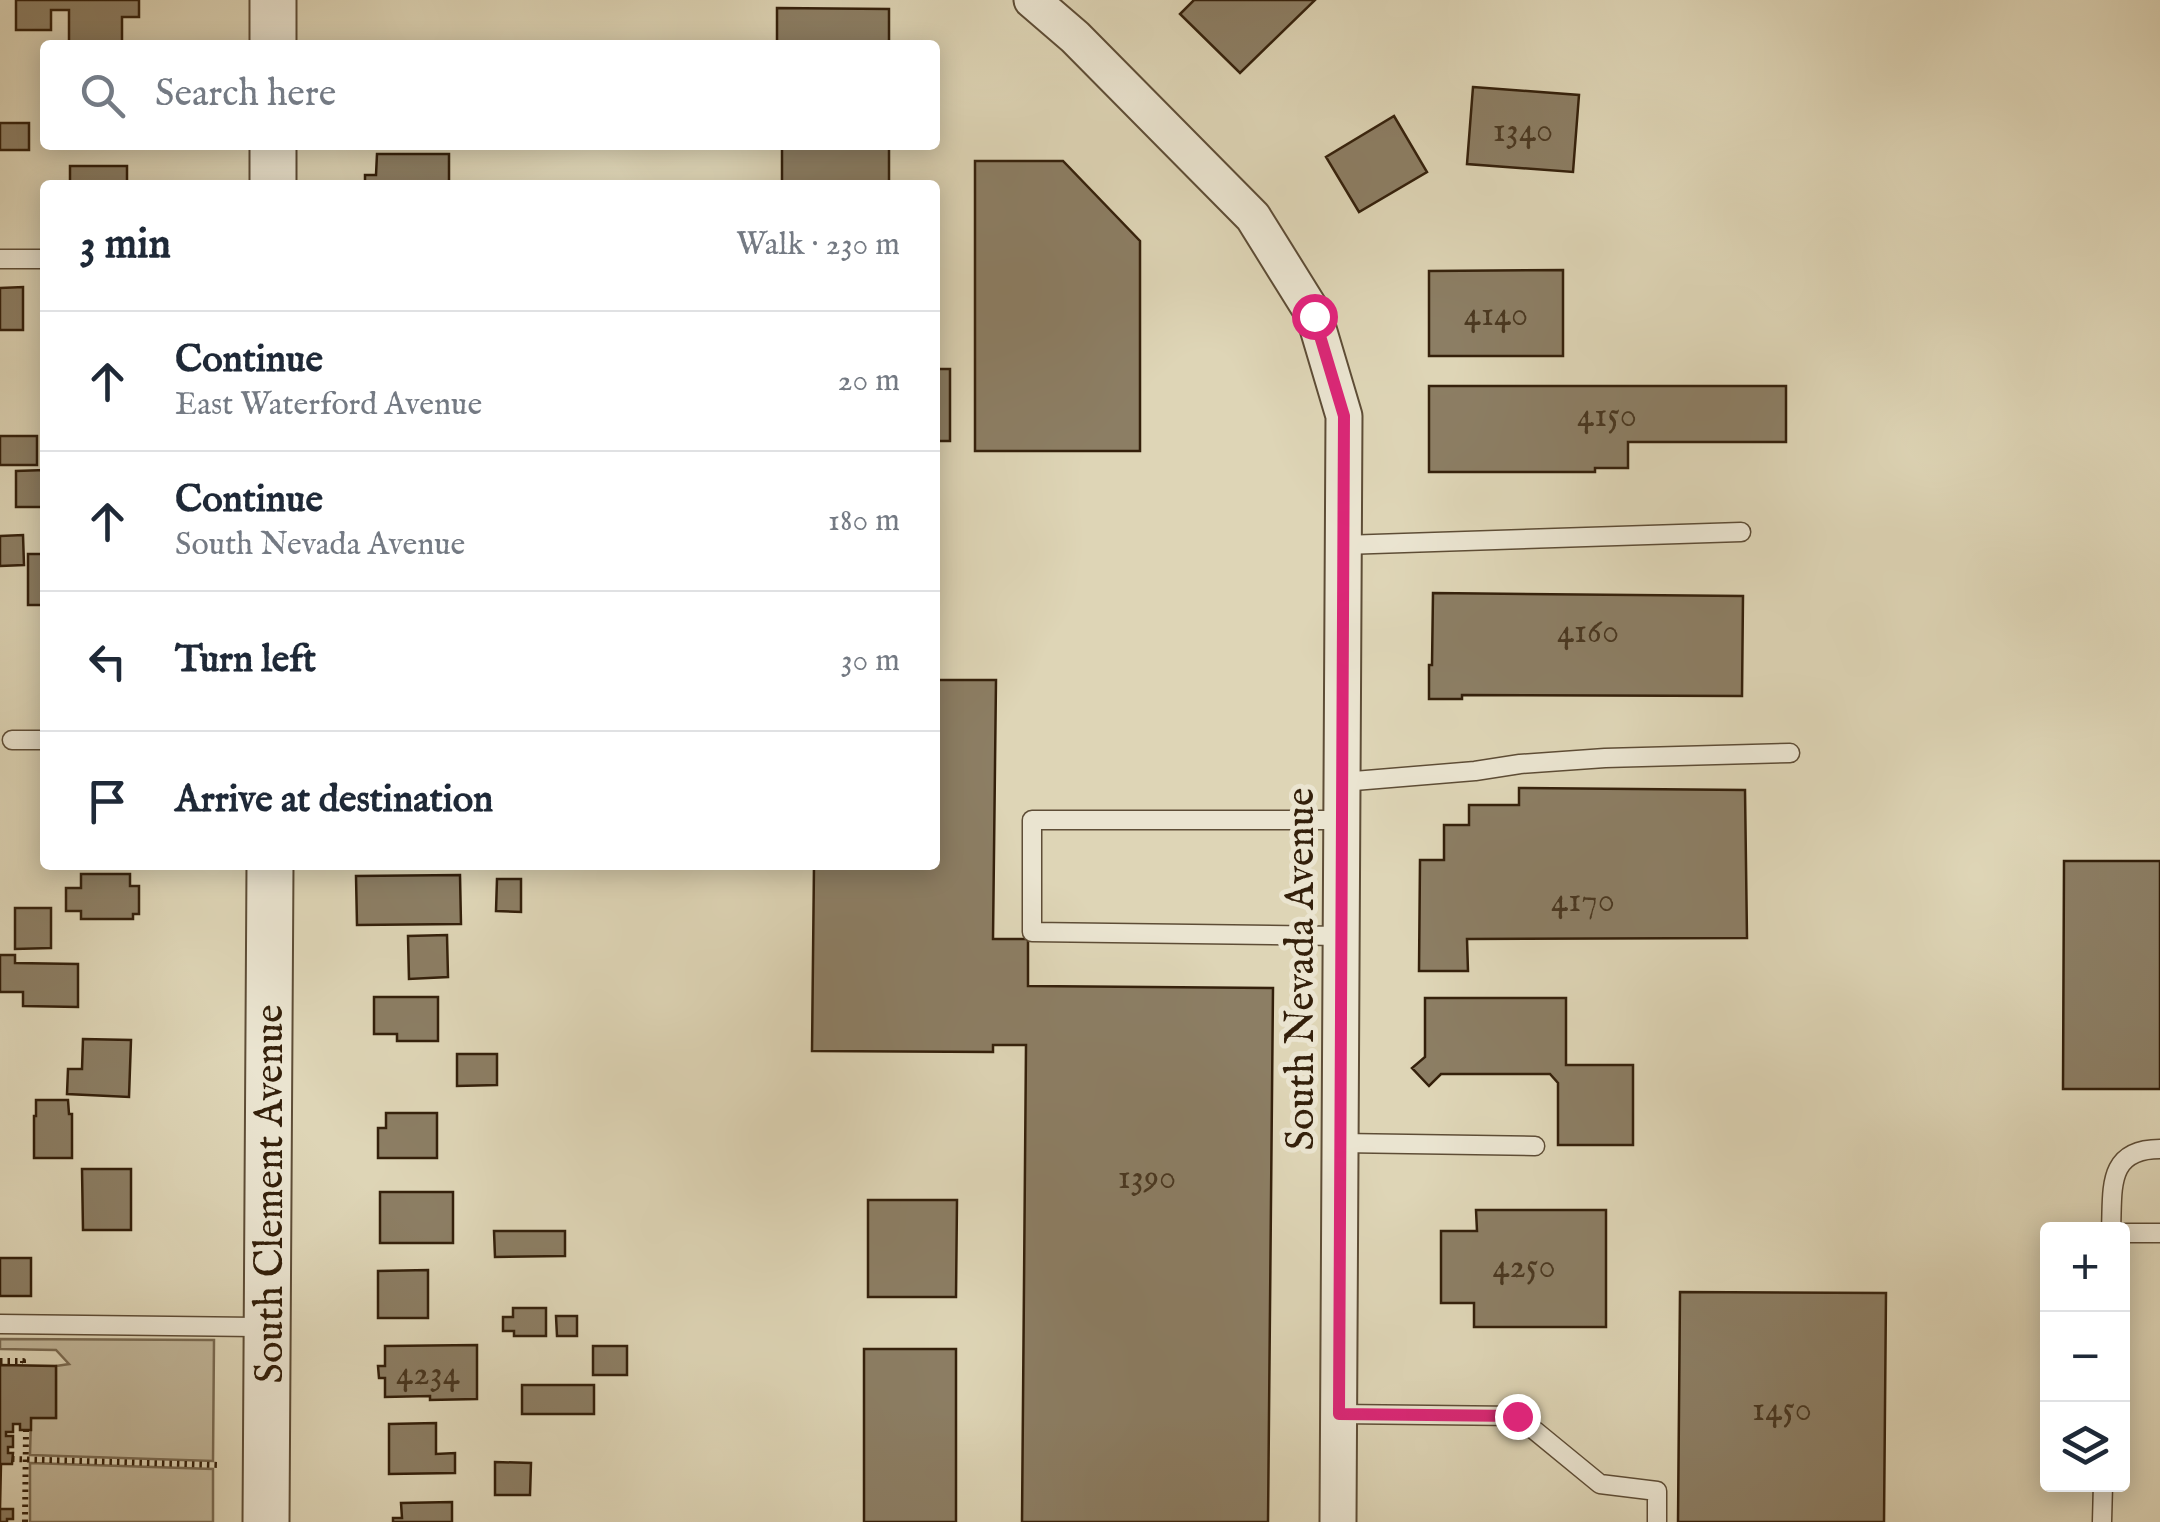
<!DOCTYPE html>
<meta charset="utf-8">
<style>
body{margin:0;font-family:"IM FELL English",serif;background:#f2f2f3;color:#1f2937}
.controls{position:absolute;right:30px;bottom:30px;display:grid;overflow:hidden;border-radius:10px;box-shadow:0 5px 25px #0003}
.controls button{width:90px;height:90px;display:grid;place-items:center;padding:0;border:0;border-bottom:2px solid #e0e1e3;background:#fff;color:#1f2937;font:50px sans-serif}
.stop{position:absolute;width:30px;height:30px;margin:-22px;border:8px solid #db2777;border-radius:50%;background:#fff}
.stop.end{background:#db2777;border-color:#fff;box-shadow:0 2px 10px #0008}
.list{margin:0;padding:0;list-style:none}
h2{display:flex;justify-content:space-between;align-items:center;height:130px;margin:0;padding:0 40px;font-size:42px}
h2 small{font-size:32px;font-weight:400;color:#747a83}
.list li{display:grid;grid-template-columns:65px 1fr auto;gap:30px;align-items:center;box-sizing:border-box;height:140px;padding:0 40px;border-top:2px solid #e0e1e3}
.list b{display:block;font-size:38px;white-space:nowrap}
.list p{margin:0;font-size:32px;white-space:nowrap;color:#747a83}
.list em{font-size:32px;font-style:normal;color:#747a83}
.icon{flex:none;width:55px;height:55px;fill:none;stroke:currentColor;stroke-width:2;stroke-linecap:round;stroke-linejoin:round}
.map{position:relative;flex:none;width:2160px;height:1522px;overflow:hidden}
.search{position:absolute;background:#fff;box-shadow:0 5px 25px #0003;left:40px;top:40px;width:900px;height:110px;display:flex;align-items:center;gap:25px;box-sizing:border-box;padding:0 35px;border-radius:10px;color:#747a83;font-size:38px}
.panel{position:absolute;background:#fff;box-shadow:0 5px 25px #0003;left:40px;top:180px;width:900px;height:690px;border-radius:10px}
.map>svg:first-child{display:block}
.green{fill:#c1b699;stroke:#7a6b52;stroke-width:2.5}
.building{fill:#8c7e64;stroke:#34200b;stroke-width:2.5}
.lines{fill:none;stroke-linecap:round;stroke-linejoin:round}
.service-casing{stroke:#5e4d36;stroke-width:21}
.minor-casing{stroke:#5e4d36;stroke-width:39}
.tertiary-casing{stroke:#5e4d36;stroke-width:49}
.path{stroke:#34200b;stroke-width:6;stroke-dasharray:2.5 5;stroke-linecap:butt}
.service{stroke:#eae4d0;stroke-width:18}
.minor{stroke:#eae4d0;stroke-width:35}
.tertiary{stroke:#eae4d0;stroke-width:45}
.route{stroke:#db2777;stroke-width:12}
.labels{text-anchor:middle;stroke-width:10;stroke-linejoin:round;paint-order:stroke}
.number-label{font-size:35px;fill:#4a3821}
.street-label{font-size:40px;fill:#34200b;stroke:#eae4d0}
</style>
<div class="map">
<svg width="2160" height="1522" viewBox="0 0 2160 1522">
<rect width="100%" height="100%" fill="#ded5b6"/>
<filter id="stains"><feTurbulence type="fractalNoise" baseFrequency=".002" numOctaves="4"/><feColorMatrix values="0 0 0 0 .2 0 0 0 0 .09 0 0 0 0 .02 0 0 0 .5 -.17"/></filter>
<radialGradient id="worn" r=".72"><stop offset=".6" stop-color="#630" stop-opacity="0"/><stop offset="1" stop-color="#630" stop-opacity=".3"/></radialGradient>
<!-- green -->
<path class="green" d="M0,1339L214,1340L213,1461L30,1455L31,1418H56V1366L69,1364L56,1350L0,1349Z
M30,1463L213,1469V1522H30Z"/>
<!-- building -->
<path class="building" d="M16,0H139V17H122V45H69V10H51V30H16Z
M1194,0H1315L1240,73L1180,14Z
M777,8L889,9V45H777Z
M1473,87L1579,95L1573,172L1467,164Z
M1394,116L1427,172L1359,212L1326,157Z
M0,123H29V150H0Z
M782,145H889V185H782Z
M377,154H449V185H365V175H376Z
M975,161H1063L1140,241V451H975Z
M70,166H127V185H70Z
M1563,270V356H1429V271Z
M23,287V330H0V288Z
M935,369H950V441H935Z
M1429,386H1786V442H1628V468H1595V472H1429Z
M0,436H37V465H0Z
M45,470V507H16V471Z
M23,535L24,565L0,566V536Z
M28,554H45V605H28Z
M1433,593L1743,596L1742,696L1462,695V699H1429V665H1432Z
M935,680H996L993,939H1028V986L1273,988L1268,1522H1022L1026,1045H993V1052L812,1051L814,865H935Z
M1519,788L1745,790L1747,938L1467,939L1468,971H1419L1420,860H1444V825H1469V805H1519Z
M2064,861H2160V1089H2063Z
M81,874H130V886H139V914H133V919H81V911H66V888H81Z
M460,875L461,924L357,925L356,876Z
M497,879H521V912L496,911Z
M15,908H51V948L15,949Z
M447,935L448,977L409,979L408,936Z
M0,955H15V963L78,964V1007L23,1006V992H0Z
M374,997H438V1041H397V1034H374Z
M1425,998H1566V1065H1633V1145H1558V1083L1550,1074H1441L1429,1086L1412,1068L1425,1057Z
M83,1039L131,1040L129,1097L67,1094L68,1069H82Z
M457,1054H497V1085L457,1086Z
M36,1100H68L69,1114H72V1158H34V1116H36Z
M386,1113H437V1158H378V1128H386Z
M82,1169H131V1230H83Z
M380,1192H453V1243H380Z
M868,1200H957L956,1297H868Z
M1476,1210H1606V1327H1474V1303H1441V1231H1477Z
M494,1231H565V1256L495,1257Z
M0,1258H31V1296H0Z
M428,1270V1318H378V1271Z
M1680,1292L1886,1293L1884,1522H1678Z
M513,1308H546V1336H514V1331H503V1317H513Z
M556,1316H577V1336H557Z
M477,1345V1399L430,1400V1396L385,1397V1378H379L378,1366H385V1346Z
M593,1346H627V1375H593Z
M864,1349H956V1522H864Z
M0,1365L56,1366V1418H31V1430H20V1424H13V1432H6V1436H13V1447H8V1453H13L12,1464H1L0,1509H13V1519H7V1522H0Z
M522,1385H594V1414H522Z
M436,1423V1454L455,1453V1473L389,1474V1424Z
M495,1462L531,1463L530,1495H495Z
M452,1502V1522H393V1518H402L401,1503Z"/>
<g class="lines">
<!-- service casing -->
<g class="service-casing">
<path id="service" d="M0,259H45
M1343,545L1741,532
M12,740H45
M1342,782L1475,771L1520,764L1605,758L1790,753
M1341,820H1032V932L1342,936
M1341,1143L1535,1146
M2111,1230C2113,1189 2106,1149 2160,1149
M2122,1233H2160
M0,1324L264,1327
M1339,1414L1517,1416L1600,1484L1657,1491V1522
M2102,1522L2103,1484"/>
</g>
<!-- minor casing -->
<g class="minor-casing">
<path id="minor" d="M1032,0L1075,37L1253,217L1314,315L1344,416L1338,1522"/>
</g>
<!-- tertiary casing -->
<g class="tertiary-casing">
<path id="tertiary" d="M273,45V0
M273,185V145
M266,1522L270,865"/>
</g>
<!-- path -->
<path class="path" d="M0,1361H23V1365
M12,1459L219,1465
M25,1522L26,1430"/>
<!-- service -->
<use href="#service" class="service"/>
<!-- minor -->
<use href="#minor" class="minor"/>
<!-- tertiary -->
<use href="#tertiary" class="tertiary"/>
</g>
<g class="lines">
<!-- route -->
<path class="route" d="M1314,316L1344,416L1339,1414L1517,1416"/>
</g>
<g class="labels">
<!-- number labels -->
<g class="number-label">
<text x="1523" y="141">1340</text>
<text x="1496" y="325">4140</text>
<text x="1607" y="426">4150</text>
<text x="1588" y="642">4160</text>
<text x="1583" y="911">4170</text>
<text x="1147" y="1188">1390</text>
<text x="1524" y="1277">4250</text>
<text x="428" y="1384">4234</text>
<text x="1782" y="1420">1450</text>
</g>
<!-- street labels -->
<g class="street-label">
<text transform="translate(1299 969) rotate(-90)" y="14">South Nevada Avenue</text>
<text transform="translate(268 1194) rotate(-90)" y="14">South Clement Avenue</text>
</g>
</g>
<rect width="100%" height="100%" filter="url(#stains)"/>
<rect width="100%" height="100%" fill="url(#worn)"/>
</svg>
<div class="controls">
<button>+</button>
<button>−</button>
<button><svg class="icon" aria-label="layers" viewBox="0 0 24 24"><path d="M12 4l9 5-9 5-9-5zM3 14l9 5 9-5"/></svg></button>
</div>
<div class="stop" style="left:1314px;top:316px"></div>
<div class="stop end" style="left:1517px;top:1416px"></div>
<div class="search"><svg class="icon" aria-label="search" viewBox="0 0 24 24"><circle cx="10" cy="10" r="6"/><path d="M15 15l6 6"/></svg>Search here</div>
<section class="panel">
<h2>3 min<small>Walk · 230 m</small></h2>
<ul class="list">
<li><svg class="icon" aria-label="ahead" viewBox="0 0 24 24"><path d="M12 20V5M6 11l6-6 6 6"/></svg><div><b>Continue</b><p>East Waterford Avenue</p></div><em>20 m</em></li>
<li><svg class="icon" aria-label="ahead" viewBox="0 0 24 24"><path d="M12 20V5M6 11l6-6 6 6"/></svg><div><b>Continue</b><p>South Nevada Avenue</p></div><em>180 m</em></li>
<li><svg class="icon" aria-label="left" viewBox="0 0 24 24"><path d="M17 20v-9H6M10 6l-5 5 5 5"/></svg><div><b>Turn left</b></div><em>30 m</em></li>
<li><svg class="icon" aria-label="arrive" viewBox="0 0 24 24"><path d="M6 21V4h12l-3 4 3 4H6"/></svg><div><b>Arrive at destination</b></div></li>
</ul>
</section>
</div>
